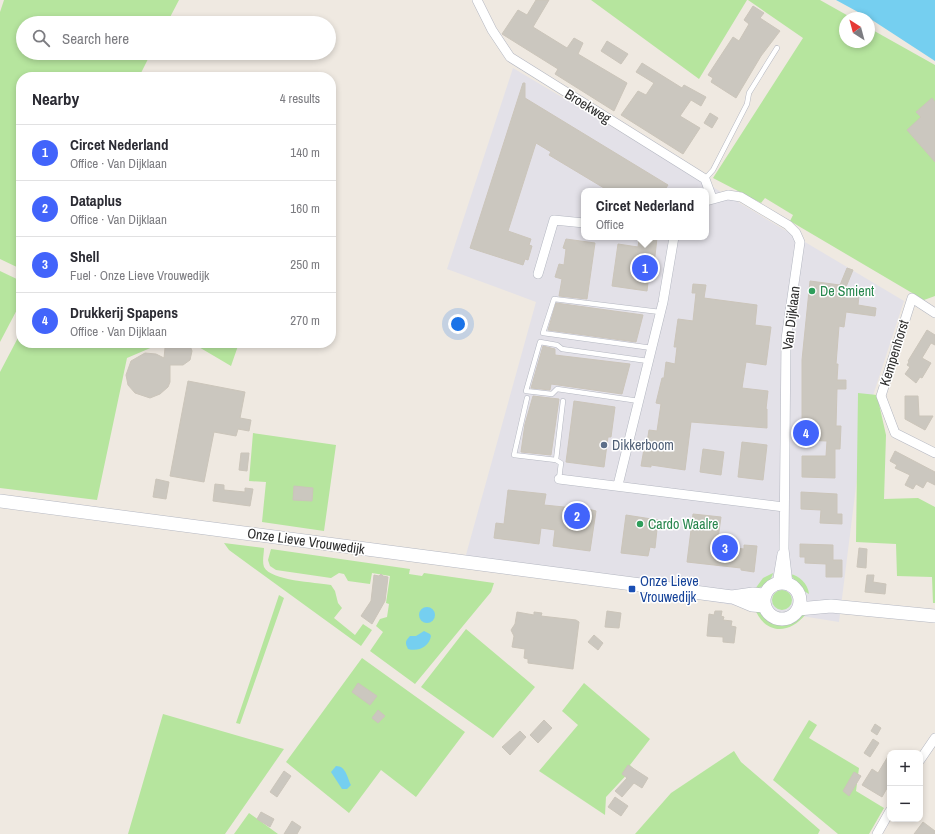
<!DOCTYPE html>
<meta charset="utf-8">
<style>
body{margin:0;font-family:"Archivo Narrow",sans-serif;background:#f7f7f7;color:#2b2b33}
.controls{position:absolute;right:12px;bottom:12px;display:grid;overflow:hidden;border-radius:8px;box-shadow:0 2px 6px #0003}
.controls button{width:36px;height:36px;display:grid;place-items:center;padding:0;border:0;border-bottom:1px solid #e1e1e2;background:#fff;color:#2b2b33;font:20px sans-serif}
.compass{position:absolute;left:839px;top:12px;width:36px;height:36px;border-radius:50%;background:#fff;box-shadow:0 2px 6px #0003;rotate:324deg}
.you{position:absolute;left:458px;top:324px;width:14px;height:14px;margin:-10px;border:3px solid #fff;border-radius:50%;background:#1a73e8;box-shadow:0 0 0 6px #1a73e833}
.badge{display:grid;place-items:center;width:26px;height:26px;border-radius:50%;background:#4264fb;color:#fff;font-size:13px;font-weight:700}
.pin{position:absolute;translate:-50% -50%;border:2px solid #fff;box-shadow:0 1px 4px #0006}
.popup{position:absolute;left:581px;top:188px;width:128px;height:52px;box-sizing:border-box;display:grid;place-content:center;border-radius:8px;background:#fff;filter:drop-shadow(0 1px 3px #0005);font-size:13px;white-space:nowrap;color:#7c7c81}
.popup b{font-size:15px;color:#2b2b33}
.popup::after{content:'';position:absolute;left:50%;top:100%;margin-left:-8px;border:8px solid transparent;border-top-color:#fff}
.list{margin:0;padding:0;list-style:none}
h2{display:flex;justify-content:space-between;align-items:center;height:52px;margin:0;padding:0 16px;font-size:17px}
h2 small{font-size:13px;font-weight:400;color:#7c7c81}
.list li{display:grid;grid-template-columns:26px 1fr auto;gap:12px;align-items:center;box-sizing:border-box;height:56px;padding:0 16px;border-top:1px solid #e1e1e2}
.list b{display:block;font-size:15px;white-space:nowrap}
.list p{margin:0;font-size:13px;white-space:nowrap;color:#7c7c81}
.list em{font-size:13px;font-style:normal;color:#7c7c81}
.icon{flex:none;width:22px;height:22px;fill:none;stroke:currentColor;stroke-width:2;stroke-linecap:round;stroke-linejoin:round}
.map{position:relative;flex:none;width:935px;height:834px;overflow:hidden}
.search{position:absolute;background:#fff;box-shadow:0 2px 6px #0003;left:16px;top:16px;width:320px;height:44px;display:flex;align-items:center;gap:10px;box-sizing:border-box;padding:0 14px;border-radius:22px;color:#7c7c81;font-size:15px}
.panel{position:absolute;background:#fff;box-shadow:0 2px 6px #0003;left:16px;top:72px;width:320px;height:276px;border-radius:16px}
.map>svg:first-child{display:block}
.industrial{fill:#e3e1e8;fill-rule:evenodd}
.green{fill:#b6e59e}
.water{fill:#75cff0}
.building{fill:#cbc7bf;stroke:#cbc5ba}
.lines{fill:none;stroke-linecap:round;stroke-linejoin:round}
.lane-casing{stroke:#b4b7c1;stroke-width:5.5}
.street-casing{stroke:#b4b7c1;stroke-width:10}
.secondary-casing{stroke:#b4b7c1;stroke-width:14}
.lane{stroke:#fff;stroke-width:4.5}
.street{stroke:#fff;stroke-width:9}
.secondary{stroke:#fff;stroke-width:13}
.leisure-dot{fill:#2e9e5b;stroke:#fff;stroke-width:1.5}
.service-dot{fill:#5c6f8a;stroke:#fff;stroke-width:1.5}
.transit-dot{fill:#1a4fb4;stroke:#fff;stroke-width:1.5}
.labels{text-anchor:middle;stroke-width:3;stroke-linejoin:round;paint-order:stroke}
.street-label{font-size:14px;fill:#2e2e2e;stroke:#fff}
.leisure-label{font-size:14px;fill:#27864d;stroke:#fff;text-anchor:start}
.service-label{font-size:14px;fill:#4e5e75;stroke:#fff;text-anchor:start}
.transit-label{font-size:14px;fill:#164399;stroke:#fff;text-anchor:start}
</style>
<div class="map">
<svg width="935" height="834" viewBox="0 0 935 834">
<rect width="100%" height="100%" fill="#efe9e1"/>
<!-- industrial -->
<path class="industrial" d="M513,68L904,301L864,423L839,622L464,562L536,302L447,269ZM584,191H706V237H584Z"/>
<!-- green -->
<path class="green" d="M4,0H179L167,23H23V53H151L139,77H21V269L0,259V12Z
M591,0H747L699,79Z
M748,0H820L852,18H845V42H869V28L935,65V296L924,300L790,221L793,215L765,198L761,203L713,178L803,38Z
M0,271L21,281V302L0,342Z
M21,332V343H162L127,358L97,500L0,488V372Z
M192,343H239L231,366Z
M858,393L877,395L886,435L884,499L918,498L935,507V603H933L932,577L897,576L896,544L856,542Z
M253,433L336,445L324,531L262,522L266,482L249,481Z
M224,543L264,548C264,554 262,561 264,567C271,581 315,582 331,585L335,591L338,603L342,608L334,618L355,635L363,624L372,630L361,646L229,550Z
M271,549L410,569L409,574L422,576L424,573L494,583L491,592L415,684L370,651L383,632L376,626L380,619L387,617L389,604L386,603L390,576L372,573L370,584L348,581L344,574L339,573L331,578L276,570L270,566L268,560Z
M773,573C772,580 763,588 755,589L763,578Z
M790,574C799,575 808,584 809,594L802,590Z
M772 600a10 10 0 1 1 20 0a10 10 0 1 1-20 0Z
M279,595L284,598L240,724L236,723Z
M754,607C760,608 761,612 766,616C776,627 791,622 801,613L806,614C788,636 764,634 754,607Z
M466,629L535,687L493,738L421,687Z
M362,658L465,732L416,797L381,770L349,813L286,762Z
M584,683L650,739L630,765L633,768L606,797L605,815L539,771L578,725L562,711Z
M163,714L284,749L225,834H128Z
M809,720L817,725L809,738L859,768L856,791L884,808L869,834H838L773,780Z
M734,751L741,762L820,830L818,834H635L671,793Z
M249,813L278,834H234Z"/>
<!-- water -->
<path class="water" d="M836,0H935V61L869,18Z
M419 615a8 8 0 1 1 16 0a8 8 0 1 1-16 0Z
M424,631L430,634L431,636C429,647 418,652 408,649C405,643 405,641 410,636H416Z
M336,766C346,766 347,777 351,785L347,789H342L331,772Z"/>
<!-- building -->
<path class="building" d="M536,0H549L533,27L567,48L574,38L583,43L578,54L627,83L614,111L555,74L558,69L502,34L518,10L527,15Z
M753,6L764,13L760,18L780,31L761,56L736,98L711,82L713,78L708,75L733,37L739,41L749,24L744,20Z
M607,41L628,54L621,64L601,51Z
M642,63L682,88L684,85L706,97L701,106L691,100L680,116L700,128L683,154L621,115L638,91L646,95L654,83L636,72Z
M523,83H525V98L668,185L664,191H609L549,155L551,152L536,143L508,231L531,239L529,245L532,246L528,260L525,259L523,265L470,248Z
M932,98L935,102V162L907,130L921,117L916,112Z
M710,113L718,118L712,128L704,123Z
M657,238L654,265H650L647,291L612,286L618,244L638,247L639,240Z
M566,239L595,243L587,299L559,296L562,279L555,277L559,264L564,265L566,249L563,248Z
M847,268L853,270L846,287L855,288L854,295H859L858,305L876,308L875,316L846,312L844,327L839,326L836,364H838L837,380H846V389H837L836,426H841L840,449H835V478L802,477V456H826L827,441L802,440V360L810,281L840,285Z
M693,284L706,285L704,298L757,305L755,325L771,327L766,365L746,362L742,388L768,391L766,409H767V428L691,422L685,470L651,465V467L641,466L644,449H646L649,430L657,431L661,404L656,403L662,378H664L666,362L675,364L677,347H674L678,319L693,321L696,293H692Z
M556,303L643,315L636,342L548,330Z
M927,330L935,335V345L931,343L922,358L931,363L922,378L920,377L916,383L905,374L910,367L907,365L909,362L908,361Z
M169,343H189L192,351L190,360L183,365H170V382L168,387L160,394L150,398L135,393L128,385L126,375L131,361L145,353L156,354L164,358L165,348Z
M543,346L555,349V355L630,364L622,394L551,384L550,390L531,388Z
M188,381L245,392L240,418L251,420L249,431L238,429L236,436L214,432L204,482L170,476Z
M533,396L559,399L551,455L521,452L525,424Z
M905,396H918L919,416H933L925,430L905,419Z
M574,401L615,407L611,437H608L604,467L566,462Z
M742,442L767,445L763,480L738,477Z
M703,449L724,452L721,475L700,472Z
M895,451L935,472V485L927,481L923,488L916,484L913,489L905,485L910,475L895,468L897,465L890,461Z
M241,453H249L247,471L239,470Z
M156,479L169,482L166,499L153,497Z
M215,484L224,485V490L245,492V488L253,489L250,506L213,501Z
M294,486L313,488L312,501L293,500Z
M508,490L546,494L544,505L574,508L573,510L587,512L588,509L596,511L590,551L553,546L555,530L541,528L539,544L494,538L496,523L504,524Z
M801,492L837,494V514H842V524L820,523L821,510L801,509Z
M693,514L721,517L717,546L744,549V545L757,546L754,572L741,570V568L687,562Z
M626,515L658,520L655,548L650,547L648,556L621,553Z
M800,544L833,545V560H842V577H826V564L805,563V557H800Z
M859,548L867,549L866,568L857,567Z
M381,574L383,576L388,577L385,601L372,624L361,616L371,601L374,575L379,576Z
M867,575H874L873,582L886,584L885,594L865,592Z
M607,611L621,613L619,628L605,627Z
M715,611H722L721,616L724,617L723,620L732,621L731,626L736,627L734,643L723,642V637L707,636L709,614L714,615Z
M517,612L534,615V612L542,613L541,616L576,620L579,622L573,669L528,663V659L524,658L525,649L512,647L514,636L511,630L515,624Z
M594,635L603,643L598,650L588,642Z
M358,683L377,696L370,705L352,692Z
M378,710L385,716L378,723L372,718Z
M544,720L552,728L538,743L530,735Z
M875,724L881,728L877,735L871,731Z
M520,731L526,737L510,755L502,747Z
M873,739L879,743L870,757L864,753Z
M890,753V783L882,797L862,785L872,769L878,773Z
M628,765L648,778L642,788L634,783L622,797L615,791L627,778L622,774Z
M284,771L291,776L277,797L270,792Z
M854,772L861,776L849,796L843,791Z
M615,797L628,806L621,816L608,807Z
M261,812L274,819L270,827L257,819Z
M292,821L301,827L297,834H284Z
M923,822L935,831V834H914Z"/>
<g class="lines">
<!-- lane casing -->
<g class="lane-casing">
<path id="lane" d="M705,179L713,170L747,104L749,93L777,48
M652,348L543,333L554,299L660,312
M527,398L514,455L556,460L561,463L559,479
M639,401L557,389L552,394L526,391L540,342L557,345L562,349L648,361
M556,460L563,401"/>
</g>
<!-- street casing -->
<g class="street-casing">
<path id="street" d="M477,0L492,30L510,57L705,179L712,198
M706,201L728,195L741,197L788,225L796,233L800,242L786,339L784,549L788,584
M538,274L554,220L584,223
M935,313L912,298L881,396L895,433L935,453
M559,479L784,507
M618,485L663,302L674,237
M777,584L782,554
M920,760L935,738
M877,834L890,811"/>
</g>
<!-- secondary casing -->
<g class="secondary-casing">
<path id="secondary" d="M0,501L732,597L753,594L765,595
M764 601a18 18 0 1 1 36 0a18 18 0 1 1-36 0Z
M733,597L752,605L765,606
M798,609L831,606L935,616"/>
</g>
<!-- lane -->
<use href="#lane" class="lane"/>
<!-- street -->
<use href="#street" class="street"/>
<!-- secondary -->
<use href="#secondary" class="secondary"/>
</g>
<!-- markers -->
<g class="leisure-dot">
<circle cx="812" cy="291" r="4"/>
<circle cx="640" cy="524" r="4"/>
</g>
<circle class="service-dot" cx="604" cy="445" r="4"/>
<rect class="transit-dot" x="628" y="585" width="8" height="8" rx="2"/>
<g class="labels">
<!-- street labels -->
<g class="street-label">
<text transform="translate(588 106) rotate(32)" y="5">Broekweg</text>
<text transform="translate(791 318) rotate(-83)" y="5">Van Dijklaan</text>
<text transform="translate(894 353) rotate(-73)" y="5">Kempenhorst</text>
<text transform="translate(306 541) rotate(8)" y="5">Onze Lieve Vrouwedijk</text>
</g>
<!-- leisure labels -->
<g class="leisure-label">
<text x="820" y="296">De Smient</text>
<text x="648" y="529">Cardo Waalre</text>
</g>
<!-- service labels -->
<g class="service-label">
<text x="612" y="450">Dikkerboom</text>
</g>
<!-- transit labels -->
<g class="transit-label">
<text x="640" y="586">Onze Lieve<tspan x="640" dy="16">Vrouwedijk</tspan></text>
</g>
</g>
</svg>
<div class="controls">
<button>+</button>
<button>−</button>
</div>
<svg class="compass" viewBox="-18 -18 36 36"><path d="M0-13l5 13h-10z" fill="#e53935"/><path d="M0 13l5-13h-10z" fill="#7c7c81"/></svg>
<div class="you"></div>
<div class="pin badge" style="left:645px;top:268px">1</div>
<div class="popup"><b>Circet Nederland</b>Office</div>
<div class="pin badge" style="left:577px;top:516px">2</div>
<div class="pin badge" style="left:725px;top:548px">3</div>
<div class="pin badge" style="left:806px;top:433px">4</div>
<div class="search"><svg class="icon" aria-label="search" viewBox="0 0 24 24"><circle cx="10" cy="10" r="6"/><path d="M15 15l6 6"/></svg>Search here</div>
<section class="panel">
<h2>Nearby<small>4 results</small></h2>
<ul class="list">
<li><span class="badge">1</span><div><b>Circet Nederland</b><p>Office · Van Dijklaan</p></div><em>140 m</em></li>
<li><span class="badge">2</span><div><b>Dataplus</b><p>Office · Van Dijklaan</p></div><em>160 m</em></li>
<li><span class="badge">3</span><div><b>Shell</b><p>Fuel · Onze Lieve Vrouwedijk</p></div><em>250 m</em></li>
<li><span class="badge">4</span><div><b>Drukkerij Spapens</b><p>Office · Van Dijklaan</p></div><em>270 m</em></li>
</ul>
</section>
</div>
